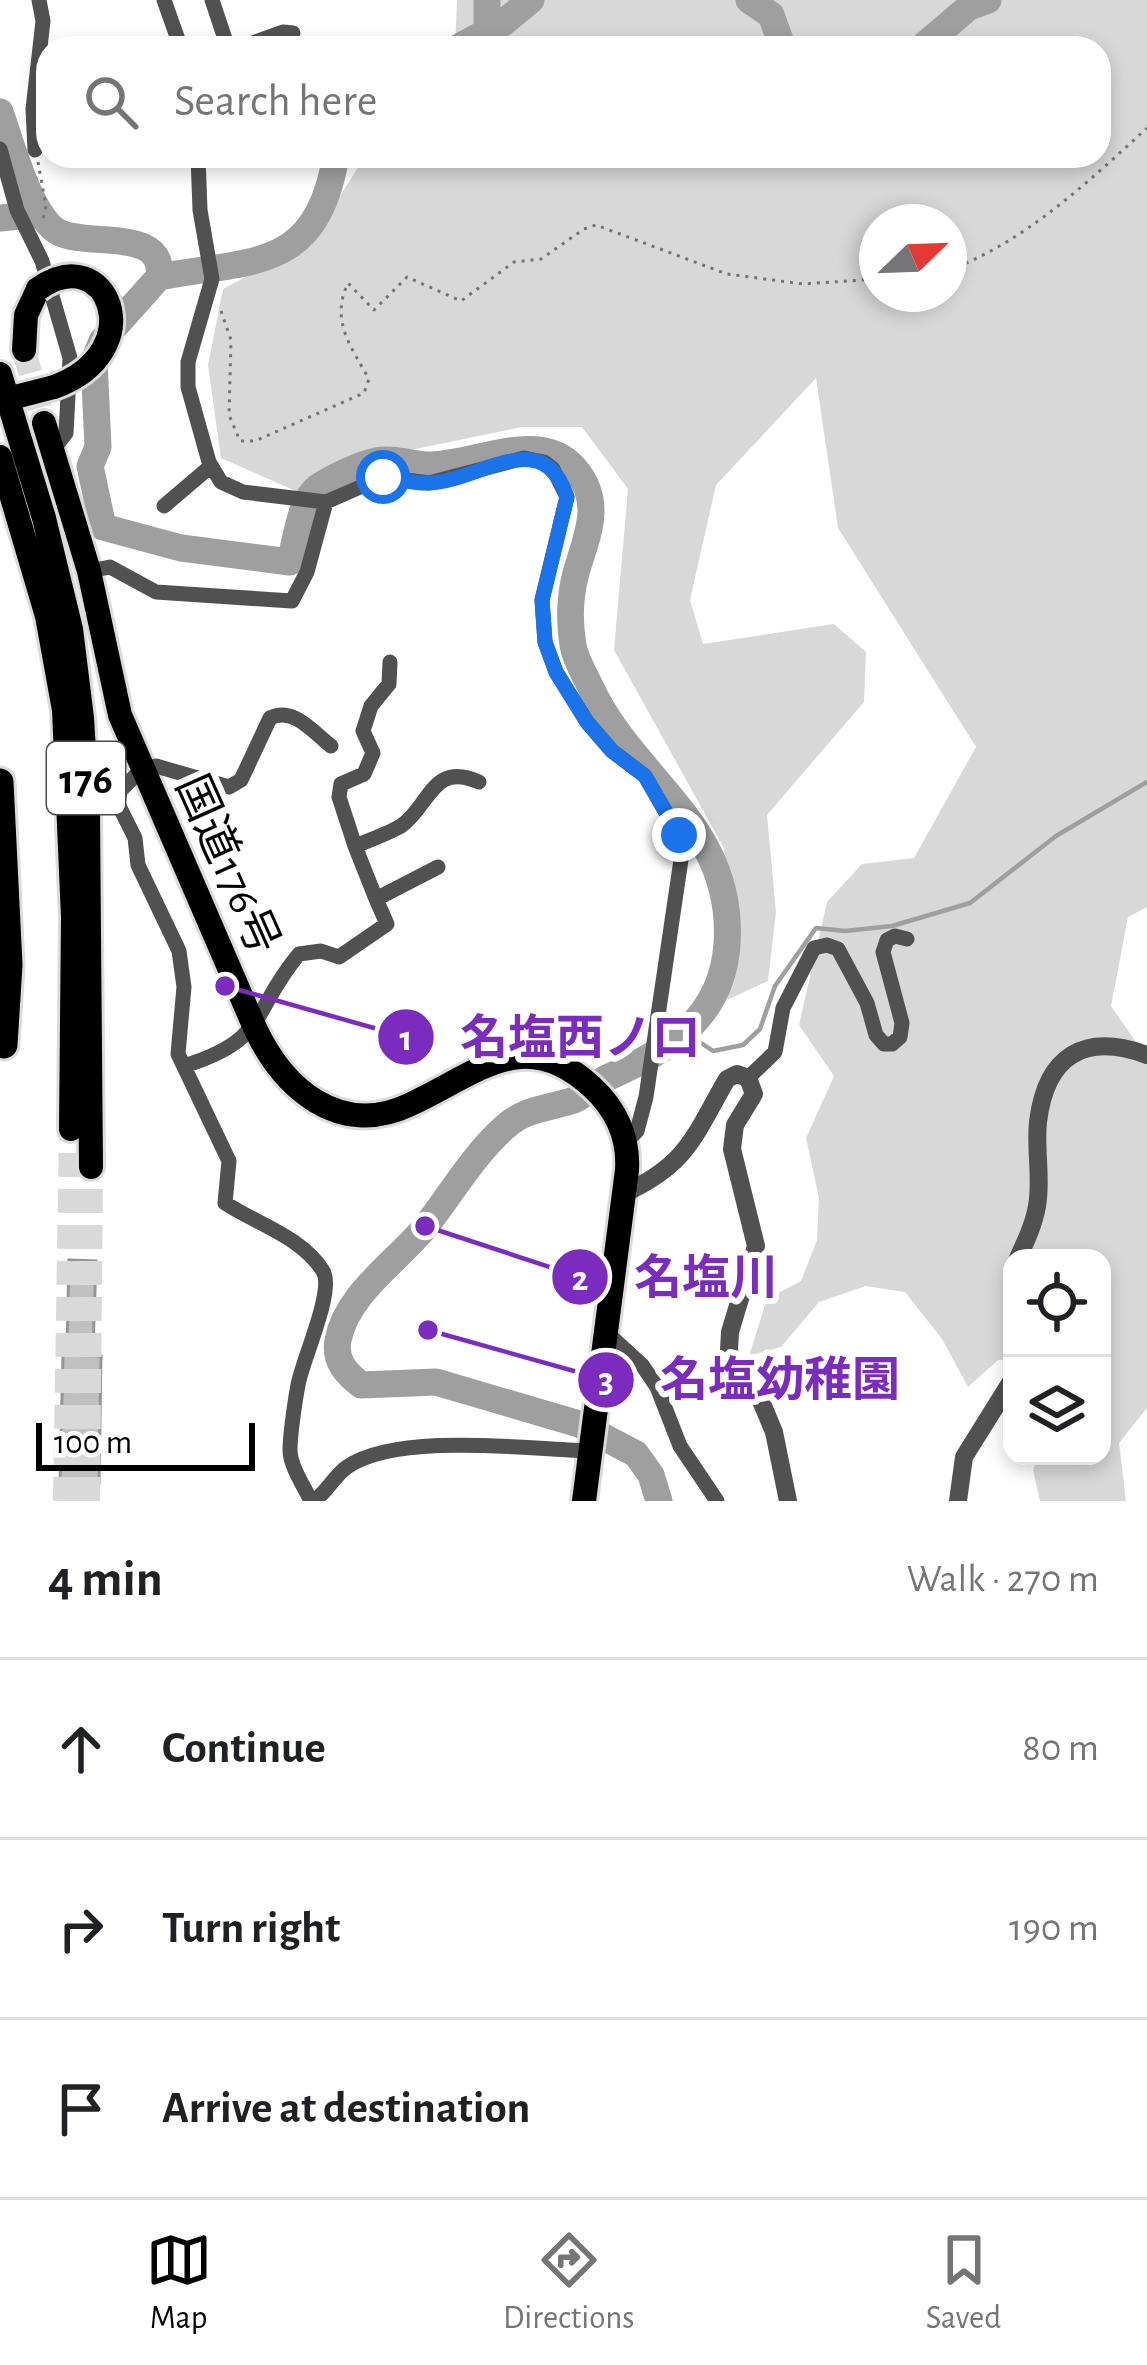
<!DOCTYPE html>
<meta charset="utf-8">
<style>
body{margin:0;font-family:"Alegreya Sans","Noto Sans JP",sans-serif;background:#f2f2f2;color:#202124}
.controls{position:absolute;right:36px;bottom:36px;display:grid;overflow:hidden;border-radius:24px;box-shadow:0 6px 18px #0003}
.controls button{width:108px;height:108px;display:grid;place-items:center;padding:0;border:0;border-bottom:3px solid #e0e0e0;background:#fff;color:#202124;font:60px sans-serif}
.compass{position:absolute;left:859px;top:204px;width:108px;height:108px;border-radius:50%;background:#fff;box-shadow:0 6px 18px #0003;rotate:67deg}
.scale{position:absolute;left:36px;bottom:30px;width:219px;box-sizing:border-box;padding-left:12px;border:6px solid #000;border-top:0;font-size:33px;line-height:42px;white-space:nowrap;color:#000;-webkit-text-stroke:9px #fff;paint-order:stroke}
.stop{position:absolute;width:36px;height:36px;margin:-27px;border:9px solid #1a73e8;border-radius:50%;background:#fff}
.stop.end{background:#1a73e8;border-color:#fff;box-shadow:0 3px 12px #0008}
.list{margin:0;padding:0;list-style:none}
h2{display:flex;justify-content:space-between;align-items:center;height:156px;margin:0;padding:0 48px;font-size:51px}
h2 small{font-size:39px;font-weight:400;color:#757577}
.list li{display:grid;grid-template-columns:78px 1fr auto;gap:36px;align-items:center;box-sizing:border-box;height:180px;padding:0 48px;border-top:3px solid #e0e0e0}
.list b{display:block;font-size:45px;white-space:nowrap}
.list em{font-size:39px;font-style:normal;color:#757577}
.icon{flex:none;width:66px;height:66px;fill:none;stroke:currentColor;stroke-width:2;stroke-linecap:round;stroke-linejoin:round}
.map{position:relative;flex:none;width:1147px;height:1501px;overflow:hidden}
.search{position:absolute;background:#fff;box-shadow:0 6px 18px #0003;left:36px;right:36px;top:36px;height:132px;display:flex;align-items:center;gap:30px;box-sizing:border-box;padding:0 42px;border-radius:36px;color:#757577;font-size:45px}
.sheet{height:696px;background:#fff}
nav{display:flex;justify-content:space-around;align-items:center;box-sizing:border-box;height:168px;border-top:3px solid #e0e0e0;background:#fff;font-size:33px;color:#757577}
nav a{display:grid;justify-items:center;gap:6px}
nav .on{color:#000}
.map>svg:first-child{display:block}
.green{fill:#d8d8d8;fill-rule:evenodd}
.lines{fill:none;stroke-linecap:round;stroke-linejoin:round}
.stream{stroke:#9f9f9f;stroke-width:4.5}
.river{stroke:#9f9f9f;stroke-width:27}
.building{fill:#c0c0c0;stroke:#959595;stroke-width:3}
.trunk-tunnel{stroke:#d9d9d9;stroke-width:24;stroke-dasharray:24 12;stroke-linecap:butt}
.trunk-casing{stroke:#dbdbdb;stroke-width:30}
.motorway-casing{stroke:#dbdbdb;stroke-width:33}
.path{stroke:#737373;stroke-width:3;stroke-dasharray:3 6;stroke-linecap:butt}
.minor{stroke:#515151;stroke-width:15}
.tertiary{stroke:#515151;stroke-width:18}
.trunk{stroke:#000;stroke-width:24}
.motorway{stroke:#000;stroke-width:27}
.trunk-bridge-casing{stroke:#dbdbdb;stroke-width:30;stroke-linecap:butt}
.trunk-bridge{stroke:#000;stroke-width:24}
.route{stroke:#1a73e8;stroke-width:15}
.labels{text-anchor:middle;stroke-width:12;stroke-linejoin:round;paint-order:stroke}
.shield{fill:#fff;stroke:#4c4c4c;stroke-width:3}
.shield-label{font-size:42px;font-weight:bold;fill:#000}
.street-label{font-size:45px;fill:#000;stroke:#fff}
.leader{fill:none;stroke:#7b2cbf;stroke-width:4.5}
.callout-dot{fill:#7b2cbf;stroke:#fff;stroke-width:4.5}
.mark-label{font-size:36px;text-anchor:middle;font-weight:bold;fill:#fff}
.callout-label{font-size:48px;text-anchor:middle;font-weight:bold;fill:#7b2cbf;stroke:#fff;stroke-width:12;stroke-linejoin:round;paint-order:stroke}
</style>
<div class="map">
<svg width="1147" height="1501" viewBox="0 0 1147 1501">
<rect width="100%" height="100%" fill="#fff"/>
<!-- green -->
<path class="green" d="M457,0H1147V907L1128,917L1111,1006L1147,1058V1408L1119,1443L1126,1501H1040L1033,1470L1038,1456H1102V1258H1012V1360H998L968,1387L942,1339L905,1292L866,1286L819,1302L781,1347L749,1356L767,1299L801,1281L817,1240L819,1198L806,1138L834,1076L799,1025L827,902L862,864L914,858L976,747L838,528L816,378L716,485L690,600L703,644L834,624L866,652L864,702L767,815L776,912L768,981L727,1000L734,925L724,848L614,650L628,489L582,427H522L372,458L300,493L221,458L208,365L223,289L312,241L365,156H1099V48H455ZM877,222H949V294H877Z"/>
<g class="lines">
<!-- stream -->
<path class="stream" d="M686,1033L713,1051L743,1045L760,1029L775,986L816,928L845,931L892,926L970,903L1056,836L1147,782"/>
<!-- river -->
<path class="river" d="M487,0V31
M749,0L771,15L783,48
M457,48L503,23L531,0
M921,48L969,7L988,0
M0,112C11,142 30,216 58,232C88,248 165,226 159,277
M0,218L41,214
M159,277L102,341L94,361L98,447L90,466L103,527L181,548L290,562C296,541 300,500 318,487C332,478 360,464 376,461C393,457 413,465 430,465C476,465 541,427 576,470C604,504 586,537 576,573C570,595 569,622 573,645C575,659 584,673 590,686C632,779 735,825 727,944C722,1018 670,1049 609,1077C595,1083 585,1097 571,1101C546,1109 526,1108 505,1127C474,1154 451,1194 426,1226C398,1261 347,1293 338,1340C334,1361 346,1373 361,1385L436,1382L579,1424L636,1454L651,1475L659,1501
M159,277C254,259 316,272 336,156"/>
</g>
<!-- building -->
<path class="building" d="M69,1260L96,1261L93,1348H67Z
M63,1355L101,1356L99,1483L60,1482Z"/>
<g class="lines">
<!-- trunk-tunnel -->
<path class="trunk-tunnel" d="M24,350L44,423
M65,1501L71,1129
M88,1501L91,1167"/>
<!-- trunk casing -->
<g class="trunk-casing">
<path id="trunk" d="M24,350L26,315L38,289
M0,374L44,518L71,629L82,718L88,816L91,1167
M0,401L54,387
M44,423L89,571L120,715L255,1028C283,1088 339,1138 409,1105C477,1074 524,1024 592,1087C616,1109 629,1138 627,1170L584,1501
M0,457L47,616L64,710L73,917L71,1129"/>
</g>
<!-- motorway casing -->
<g class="motorway-casing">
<path id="motorway" d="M0,782L9,965L4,1045"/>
</g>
<!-- path -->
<path class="path" d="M38,162L46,206L42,223
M949,270C1025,242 1088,182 1147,128
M221,311L231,340L229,415L240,441H255L364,393L369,379C351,347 330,320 348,283L374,310L407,277L461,301L514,262L541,259L584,229L596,225L727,274L803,284L877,279"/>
<!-- minor -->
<path class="minor" d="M164,0L181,48
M212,0L228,48
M239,48L283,32L293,33
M0,149L17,210L42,261L70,358L66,433L53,450
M35,150L33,109L43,21L39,0
M198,156L200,210L212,279L188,362V387L209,462L221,482L243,492L326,502
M164,506L211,466
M89,571L110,567L156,592L292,601L307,572L326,502L383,477L429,483L524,458L544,462L553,469L567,497L542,600L545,642L556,672L587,722L612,751L645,776L679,835L682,853L646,1097L637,1131L626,1142
M355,846L339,797L341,784L364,774L373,753L363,731L371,706L389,684L390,662
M376,899L355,846C370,840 387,834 401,826C430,806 432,761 479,782
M184,1066C269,1040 251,1011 299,954L321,951L339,957L387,924L376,899L438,867
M748,1078L775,1052L783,1008L814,948L827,945L838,949L867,1003L876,1035L884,1044H892L900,1037L902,1023L883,952L887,940L895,936L907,939
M606,1332L642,1365L657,1387L680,1446L717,1501
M311,1501C304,1486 290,1466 290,1450C290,1435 295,1401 298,1385C302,1361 335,1290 323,1271C302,1237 257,1224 225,1203L229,1161L178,1054L184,987L179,951L138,865L135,838L118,804L120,791L142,769L156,766L229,787L241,780L270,718C293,706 313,732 331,746
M314,1501C327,1492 334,1476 347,1467C398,1432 527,1449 590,1451"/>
<!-- tertiary -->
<path class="tertiary" d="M625,1193C688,1164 694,1136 727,1079L737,1074L748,1078L754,1094L735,1125L732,1149L756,1246L730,1332L729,1350L733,1367L761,1401L774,1432L788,1501
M1018,1258C1026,1241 1034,1224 1037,1206C1042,1179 1035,1150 1038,1122C1046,1055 1085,1032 1147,1055
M1012,1277V1279
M958,1501L964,1457L1012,1380"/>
<!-- trunk -->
<use href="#trunk" class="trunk"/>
<!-- motorway -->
<use href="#motorway" class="motorway"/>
<!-- trunk-bridge casing -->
<g class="trunk-bridge-casing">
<path id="trunk-bridge" d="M38,289C107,239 153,351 54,387"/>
</g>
<!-- trunk-bridge -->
<use href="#trunk-bridge" class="trunk-bridge"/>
</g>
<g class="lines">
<!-- route -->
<path class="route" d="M383,477C398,479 415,484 430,483C480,481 543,423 567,497L542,600L545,642L556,672L587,722L612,751L645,776L679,835"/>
</g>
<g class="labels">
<!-- shield labels -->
<rect class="shield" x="47" y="742" width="78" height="72" rx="9"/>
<g class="shield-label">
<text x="86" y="793">176</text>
</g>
<!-- street labels -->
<g class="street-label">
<text transform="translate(229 864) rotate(66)" y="16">国道176号</text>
</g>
</g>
<!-- callouts -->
<path class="leader" d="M225 986L406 1037M425 1226L580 1277M428 1330L606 1380"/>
<g class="callout-dot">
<circle cx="225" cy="986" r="12"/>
<circle cx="425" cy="1226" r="12"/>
<circle cx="428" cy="1330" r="12"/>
<circle cx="406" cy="1037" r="30"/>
<circle cx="580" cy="1277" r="30"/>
<circle cx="606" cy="1380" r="30"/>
</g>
<g class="mark-label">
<text x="406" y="1050">1</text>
<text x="580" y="1290">2</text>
<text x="606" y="1392">3</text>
</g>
<g class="callout-label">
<text x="580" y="1054">名塩西ノ口</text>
<text x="706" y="1294">名塩川</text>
<text x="780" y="1396">名塩幼稚園</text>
</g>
</svg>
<div class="controls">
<button><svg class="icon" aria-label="locate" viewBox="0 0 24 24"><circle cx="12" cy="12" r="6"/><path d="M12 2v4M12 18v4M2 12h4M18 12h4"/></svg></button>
<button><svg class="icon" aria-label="layers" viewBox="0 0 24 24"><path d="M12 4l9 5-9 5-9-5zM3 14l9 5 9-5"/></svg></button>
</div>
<svg class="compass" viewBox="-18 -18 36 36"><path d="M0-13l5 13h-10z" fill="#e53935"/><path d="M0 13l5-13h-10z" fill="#757577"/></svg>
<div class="scale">100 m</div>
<div class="stop" style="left:383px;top:477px"></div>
<div class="stop end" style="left:679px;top:835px"></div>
<div class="search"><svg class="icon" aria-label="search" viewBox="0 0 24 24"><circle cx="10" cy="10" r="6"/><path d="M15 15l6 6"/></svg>Search here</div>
</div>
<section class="sheet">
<h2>4 min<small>Walk · 270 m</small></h2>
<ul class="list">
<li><svg class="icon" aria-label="ahead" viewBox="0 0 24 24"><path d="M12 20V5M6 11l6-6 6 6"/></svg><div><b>Continue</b></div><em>80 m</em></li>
<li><svg class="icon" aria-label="right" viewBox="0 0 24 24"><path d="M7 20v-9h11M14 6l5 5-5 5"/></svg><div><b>Turn right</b></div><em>190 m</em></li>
<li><svg class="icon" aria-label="arrive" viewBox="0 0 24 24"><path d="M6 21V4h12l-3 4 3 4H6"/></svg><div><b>Arrive at destination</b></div></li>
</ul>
</section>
<nav>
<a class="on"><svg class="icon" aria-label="map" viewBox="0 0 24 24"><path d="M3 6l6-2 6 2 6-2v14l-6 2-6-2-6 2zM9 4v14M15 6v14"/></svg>Map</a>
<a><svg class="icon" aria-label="directions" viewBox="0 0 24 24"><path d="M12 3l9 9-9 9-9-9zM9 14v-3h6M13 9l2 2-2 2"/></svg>Directions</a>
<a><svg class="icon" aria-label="saved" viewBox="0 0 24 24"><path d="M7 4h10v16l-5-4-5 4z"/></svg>Saved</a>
</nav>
